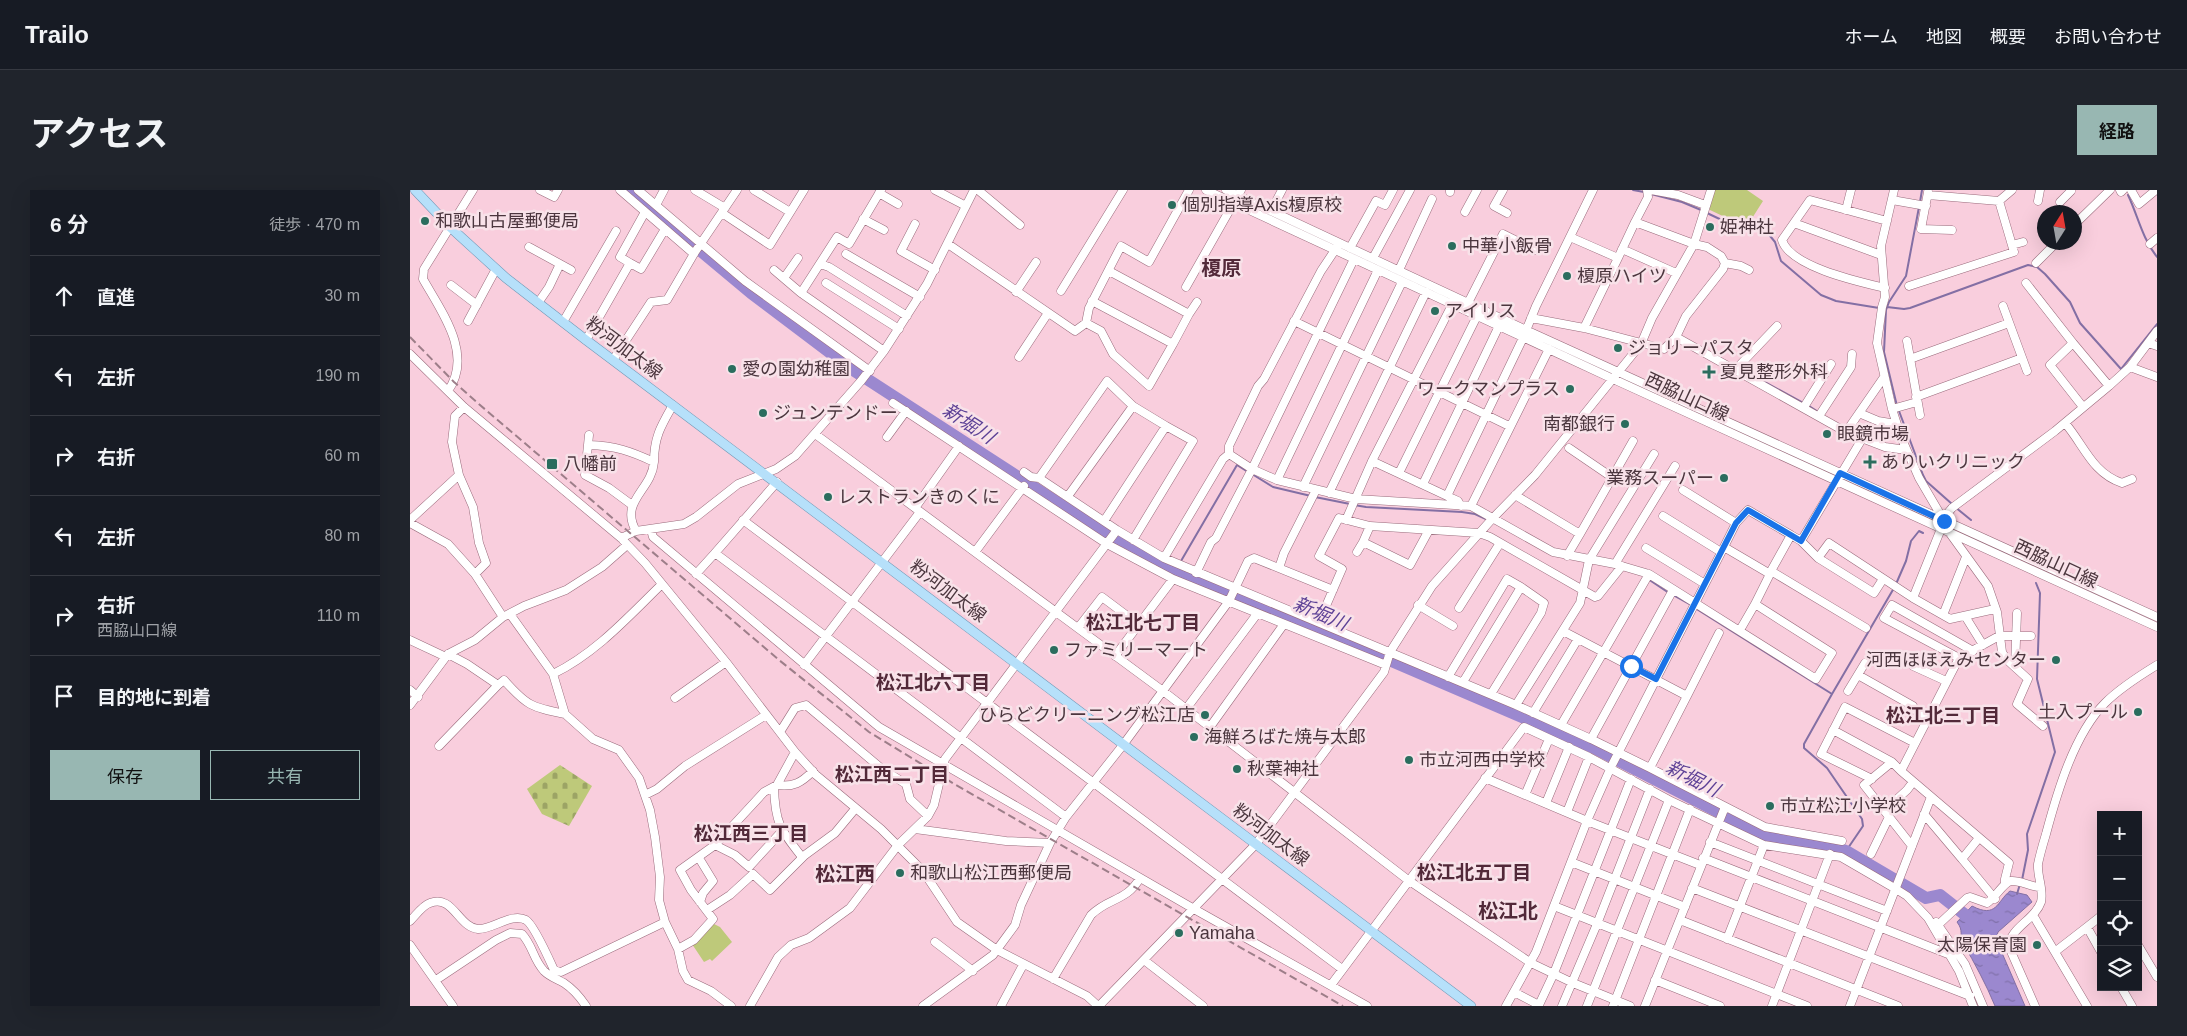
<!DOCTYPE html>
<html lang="ja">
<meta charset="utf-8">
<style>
body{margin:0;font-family:Helvetica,"Noto Sans JP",sans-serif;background:#20242c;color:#f1f3f6}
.controls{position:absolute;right:15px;bottom:15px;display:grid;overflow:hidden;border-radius:0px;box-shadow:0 5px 20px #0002}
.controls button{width:45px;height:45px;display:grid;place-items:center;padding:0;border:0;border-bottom:1px solid #363941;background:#171b24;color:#f1f3f6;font:25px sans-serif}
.compass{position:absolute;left:1627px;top:15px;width:45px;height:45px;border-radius:50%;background:#171b24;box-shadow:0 5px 20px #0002;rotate:11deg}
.stop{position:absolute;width:15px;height:15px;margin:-11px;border:4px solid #1a73e8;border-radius:50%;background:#fff}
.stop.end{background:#1a73e8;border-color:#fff;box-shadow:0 1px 5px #0008}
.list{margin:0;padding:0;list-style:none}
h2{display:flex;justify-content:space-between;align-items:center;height:65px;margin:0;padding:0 20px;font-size:21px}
h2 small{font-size:16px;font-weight:400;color:#9ea1a6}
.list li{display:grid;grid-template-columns:32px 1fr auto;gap:15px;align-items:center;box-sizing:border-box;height:80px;padding:0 20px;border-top:1px solid #363941}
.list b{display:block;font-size:19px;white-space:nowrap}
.list p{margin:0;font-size:16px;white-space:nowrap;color:#9ea1a6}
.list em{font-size:16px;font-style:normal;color:#9ea1a6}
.actions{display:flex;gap:10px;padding:15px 20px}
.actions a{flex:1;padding:11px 0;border:1px solid #98b7b2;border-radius:0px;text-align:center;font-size:18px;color:#98b7b2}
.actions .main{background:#98b7b2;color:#111}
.icon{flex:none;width:28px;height:28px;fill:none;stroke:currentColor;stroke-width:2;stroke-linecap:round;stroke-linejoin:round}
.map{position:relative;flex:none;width:1747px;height:816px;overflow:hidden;border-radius:0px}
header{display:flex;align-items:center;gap:30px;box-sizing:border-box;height:70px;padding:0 25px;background:#171b24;border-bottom:1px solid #363941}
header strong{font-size:24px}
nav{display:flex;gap:28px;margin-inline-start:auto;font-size:18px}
.intro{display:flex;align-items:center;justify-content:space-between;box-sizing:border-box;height:120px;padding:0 30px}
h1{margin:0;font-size:35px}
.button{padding:12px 22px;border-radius:0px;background:#98b7b2;color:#111;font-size:18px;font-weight:700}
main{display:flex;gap:30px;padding:0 30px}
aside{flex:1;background:#171b24;border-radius:0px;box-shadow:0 5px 20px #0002}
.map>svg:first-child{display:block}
.green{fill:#bec97a}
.cemetery{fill:url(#cemetery-stones)}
.water{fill:url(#water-ripples);stroke:#836fa4}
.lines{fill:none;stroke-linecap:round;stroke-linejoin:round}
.stream{stroke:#836fa4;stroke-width:2}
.river{stroke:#9b88cf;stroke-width:12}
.minor-casing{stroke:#9a6b7c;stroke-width:9}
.major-casing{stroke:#7198b6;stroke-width:10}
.minor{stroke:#fff;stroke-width:8}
.major{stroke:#b6e0fa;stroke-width:9}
.rail{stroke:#9d7e89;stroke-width:2;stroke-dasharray:8 4;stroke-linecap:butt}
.route{stroke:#1a73e8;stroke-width:6}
.poi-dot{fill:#2b6d5e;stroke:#f8e2e9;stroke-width:2}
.labels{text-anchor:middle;stroke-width:5;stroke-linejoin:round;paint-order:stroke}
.poi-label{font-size:18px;fill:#4b363e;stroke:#f8e2e9;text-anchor:start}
.street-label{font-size:18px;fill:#4b363e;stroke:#f8e2e9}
.water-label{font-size:19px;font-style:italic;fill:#5d4196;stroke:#f8e2e9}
.neighbourhood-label{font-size:19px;font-weight:bold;fill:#522939;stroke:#f8e2e9}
.quarter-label{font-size:20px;font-weight:bold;fill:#522939;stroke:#f8e2e9}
</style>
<header>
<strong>Trailo</strong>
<nav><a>ホーム</a><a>地図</a><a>概要</a><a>お問い合わせ</a></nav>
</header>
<div class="intro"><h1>アクセス</h1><a class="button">経路</a></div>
<main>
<aside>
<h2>6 分<small>徒歩 · 470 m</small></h2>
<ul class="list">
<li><svg class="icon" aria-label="ahead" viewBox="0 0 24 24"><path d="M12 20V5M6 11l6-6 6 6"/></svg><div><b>直進</b></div><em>30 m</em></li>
<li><svg class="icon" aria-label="left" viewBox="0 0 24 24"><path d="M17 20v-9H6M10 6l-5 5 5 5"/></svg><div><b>左折</b></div><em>190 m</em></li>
<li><svg class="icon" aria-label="right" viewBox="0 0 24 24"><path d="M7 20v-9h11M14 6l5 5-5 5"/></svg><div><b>右折</b></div><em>60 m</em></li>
<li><svg class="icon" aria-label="left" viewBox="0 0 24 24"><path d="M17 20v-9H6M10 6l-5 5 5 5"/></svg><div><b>左折</b></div><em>80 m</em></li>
<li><svg class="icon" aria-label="right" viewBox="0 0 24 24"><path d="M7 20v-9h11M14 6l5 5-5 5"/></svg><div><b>右折</b><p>西脇山口線</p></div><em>110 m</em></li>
<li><svg class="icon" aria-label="arrive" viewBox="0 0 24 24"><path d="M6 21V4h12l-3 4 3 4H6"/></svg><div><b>目的地に到着</b></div></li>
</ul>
<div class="actions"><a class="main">保存</a><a>共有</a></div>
</aside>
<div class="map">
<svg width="1747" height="816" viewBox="0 0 1747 816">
<defs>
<pattern id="cemetery-stones" width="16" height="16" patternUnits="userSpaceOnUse" patternTransform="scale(1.25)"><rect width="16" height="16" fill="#bec97a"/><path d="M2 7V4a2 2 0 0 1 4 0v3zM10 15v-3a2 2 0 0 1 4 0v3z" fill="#9ca465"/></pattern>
<pattern id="water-ripples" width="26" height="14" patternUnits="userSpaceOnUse" patternTransform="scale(1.25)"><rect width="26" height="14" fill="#9b88cf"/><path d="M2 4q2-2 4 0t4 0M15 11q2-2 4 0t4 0" fill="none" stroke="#8070a9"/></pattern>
</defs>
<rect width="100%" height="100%" fill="#f9cedd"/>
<!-- green -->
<path class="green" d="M1305,0H1337L1353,11L1339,33L1319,29L1300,20L1298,16Z
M302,733L310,737L322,752L302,771L300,769L294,772L282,754Z"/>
<!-- cemetery -->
<path class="cemetery" d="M150,575L182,596L159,636L132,624L117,599Z"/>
<!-- water -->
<path class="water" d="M1600,701L1617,705L1622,712L1588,742L1586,749L1615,816H1585C1576,794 1565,774 1553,753C1549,745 1554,741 1547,732L1562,716C1587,729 1587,711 1600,701Z"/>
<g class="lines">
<!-- stream -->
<path class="stream" d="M1223,0L1234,2
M1241,4L1272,12L1291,20
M1718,5C1728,26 1732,48 1747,67
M1510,12L1512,0
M1297,23L1318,33L1356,41L1365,52L1371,71L1411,105L1426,111L1469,118
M1477,117L1494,119L1500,118L1618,75L1627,77L1635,84L1660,112L1670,133L1711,179L1747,134
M1331,179L1395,214
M1399,216L1410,223
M1487,216L1474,162L1476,120L1479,112L1496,86L1509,17
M1489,221L1513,285L1516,291L1542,314
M842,284L863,297L901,306
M905,307L940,314
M944,315L956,317L1052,322L1065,324L1078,330
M1545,317L1561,330
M771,371L827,275L838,282
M766,383L769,376
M1238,389L1259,403
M1486,394L1496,371L1501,351L1509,341L1513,343
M1263,405L1281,415
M1285,418L1422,504L1394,554V558L1417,578L1452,629L1453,636L1436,661
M1422,504L1484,398
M1612,690L1618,660L1617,644L1645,562L1627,489L1630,403L1626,393
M1607,704L1610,694"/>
<!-- river -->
<path class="river" d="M218,0L341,103L443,180L719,359L766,383L907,439L1184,558L1351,644C1378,653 1409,650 1436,661L1516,708L1530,705L1563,731L1565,736"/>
<!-- minor casing -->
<g class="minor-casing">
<path id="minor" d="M130,0L144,7L148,0
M210,0L284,64
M228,0L335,91L460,181
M285,0L315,18
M344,0L380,22
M471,0L439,54L427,47L391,103L474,161
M525,0L556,16
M568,0L610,35
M796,0L1203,189L1747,437
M816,0L1116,140L1747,427
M1093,0L1084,16L1097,23
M1241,0L1268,5L1295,15
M1484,0L1471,56L1475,107L1472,117L1467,153L1482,219L1491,247L1509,288L1533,329
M1710,0L1711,2L1713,0
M1721,0L1729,14L1746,0
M1040,2V0
M1518,2L1511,39L1542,40
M469,3L488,14
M1482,10L1516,16
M1589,11L1602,0
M1628,11L1630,0
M1650,12L1661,1
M246,15L254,0
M1436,20L1441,0
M861,21L872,0
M1055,22L1067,0
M312,23L360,55L394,0
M453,29L474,40
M1225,32L1238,7L1237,0
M1384,33L1471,65
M505,34L491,61L525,80
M1664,35L1700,0
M1160,47L1208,68L1174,138
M538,54L665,141L676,133L679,118L711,56L739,72L779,0
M1740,54L1747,48
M1602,55L1613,52
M119,57L161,80
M927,57L911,81L854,189L848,196L819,256V264L842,279L867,290L946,309L1061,316L1143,362L1205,374L1265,276
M940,58L966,11L975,15L983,0
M1212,59L1266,83
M436,64L510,107
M963,68L1000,0
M1208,68L1225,32L1284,54L1297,57L1311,66L1315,73
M220,73L231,79L255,39
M1626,73L1647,52
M410,74L419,77L497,126
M364,80L391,103
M989,80L1022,9
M699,81L779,124L787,112
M374,88L388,68
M416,93L489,139
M1616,93L1663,153L1640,175L1673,217
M41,95L67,115
M1499,96L1604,62L1589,11L1518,5
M776,97L831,0
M1475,98C1450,92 1380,77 1372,50L1400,10L1477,31
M651,101L713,0
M606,102L626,72
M682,111L763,154L779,124
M128,113L139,97L150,74
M1058,113L1093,44L1125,60
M1593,116L1617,181
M1121,128L1174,138L1254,159L1266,147L1276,126L1313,79L1315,73L1331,76L1339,80
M58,131L86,79
M884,131L1099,236
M153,132L206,41
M676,133L691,141L703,164L739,196L763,154
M1747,141L1738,153L1747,156
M1266,147L1436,242L1475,257L1496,260
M176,150L220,73L210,67L235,22
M1497,151L1510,225
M1663,153L1699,196L1720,177
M1738,153L1720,177L1747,187
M0,164L54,217L211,348L235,373L316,472L385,562L406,585L471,639L513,681L547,732L587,760L677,806L688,816
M609,167L638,123
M1500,169L1599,133
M203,170L241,112L257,110L285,62L327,0
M1326,179L1367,136
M38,201C64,164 31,121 13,89L14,79L63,0
M1506,207L1612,168
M483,213L697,354L763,389L976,475
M723,216L697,191L629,288L707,340L754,368L1106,515L1181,549L1240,578L1277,506
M54,217L45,226L42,252L49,285L63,317L69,353L76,373L65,384
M1394,217L1421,174
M1482,219L1507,212
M1449,223L1468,231L1486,234
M1409,226L1441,177L1442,164
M1655,233C1674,255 1682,283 1712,293L1722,289
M1436,242L1474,187
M405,244L753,501L998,690L1121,773L1163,793L1220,816
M179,245L175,285L199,298L222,315
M477,247L496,221
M179,255C206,256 220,261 244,272C242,300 209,311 226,341L211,348
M1159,258L1203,288
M962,271L1037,306L1048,311L1051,316
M244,272C244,247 251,236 263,215
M614,282L621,287L629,288
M989,283L1067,126
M867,290L968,80
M1013,294L1089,136
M893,297L992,92
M1273,300L1326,333
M919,303L1016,102
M1105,305L1170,344L1157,366
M658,306L723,216L756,236
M1037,306L1113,148L1126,116L1183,0
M1061,316L1139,159
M505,318L549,256
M1253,326L1311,362
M0,330L49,285
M333,330L932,779
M936,330L962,271L1044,111
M694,331L756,236L783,251L723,350
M0,333L38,354L65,384L93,427
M960,336L1069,343L1080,347L1185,407L1188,406L1212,376
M241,340L243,347L469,537L784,719L957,816
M226,341L274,334L286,327L328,294L366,279L385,266L451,191L474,161L517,94L564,0
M1539,342L1578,396L1587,422L1592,462L1596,469L1618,489L1607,514L1633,536
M1170,344L1223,251
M1391,351L1408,368L1464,403L1473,389
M1314,357L1326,333L1338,320L1381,345
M1236,358L1295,394
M565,362L614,296
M947,362L953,352L1000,375L1019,340
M305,363L367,292
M754,368L813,269L819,264
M1408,368L1419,353L1503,408
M1205,374L1239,384L1406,489L1422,463L1345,414L1330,440
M869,378L874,363L906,300
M1361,381L1381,345L1391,351L1452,249
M786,383L801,352L806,348L842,279L944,69
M286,384L305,363L656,627
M1345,414L1360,384
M1008,415L1043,436
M1049,418L1090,353
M1585,419L1540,429L1503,408L1537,324L1542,318L1645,241L1699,196
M100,424L143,484L155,524L183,549L209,560L229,588L240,620L245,647L250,687L249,710L255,732L268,759L273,781L278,790L301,801L321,816
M1533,425L1556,367
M1555,426L1573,455
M909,432L932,379L909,366L929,328L960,336L953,352
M668,438L692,407L728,434
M1153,441L1277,506L1309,443
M0,450L36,467
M38,464L57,474L88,495L94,490C117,516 121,517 155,524
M705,466L763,389
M1549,468L1474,428L1482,415L1563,461
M394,475L510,322
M1503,476L1536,491
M1605,477L1607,423
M143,484C186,463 218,427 251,395
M1448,485L1503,516L1505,520L1518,527
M1038,487L1097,389L1111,397
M1053,492L1111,397L1134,413L1131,423L1081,504
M0,500L8,507
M1438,501L1455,473
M265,508L316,472
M0,515L38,464L65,450L93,427L114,416L156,400L192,377L217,355
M1106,515L1170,413L1179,370L1244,264
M776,519L847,424
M1123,523L1168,449
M1151,535L1239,384
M800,537L874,434
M1423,540L1482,572L1491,581
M370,542L385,518L396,515L472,579L496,594L500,609L518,626
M1181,549L1263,400
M29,556L88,495
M1482,572L1454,595L1502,656
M1240,578L1355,637L1432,651
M1075,588L1177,631L1290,675
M1462,589L1411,564L1435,517L1505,553
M367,595C384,597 391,593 403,581
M364,597C365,633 370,639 392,667
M235,605L247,599L275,576L356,525
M1115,605L1139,549
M1486,610L1497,600L1503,592
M1136,613L1159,557
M1157,622L1179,567
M1514,624L1552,669L1569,648
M505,639L596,651L640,653
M1300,652L1477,721
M305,655L325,665L339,677L372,641
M1461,664L1479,627
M289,668L303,691L293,703L290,712
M1293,668L1538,764
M1552,669L1585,709
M1161,672L1275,717
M1595,694V689L1599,673L1491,581L1549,468L1589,446H1621
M1282,698L1560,806
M1144,716L1397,816
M297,720L320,705L343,684L360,700L395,665L425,643L445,619
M1623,725L1677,816
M1270,730L1488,816
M0,731C6,725 13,715 20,713C43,704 48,737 68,739C82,740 102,722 116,730C124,735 139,769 144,780L151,782L255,732
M1526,732L1555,774L1573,816
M1529,734L1557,708L1560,707L1577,713C1585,708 1594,692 1601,691C1610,690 1621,697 1630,697
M1677,737L1691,726
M1317,749L1354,655
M525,752L563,781
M0,755L43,816
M1728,755L1747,787
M268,759L284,750L303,729L281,700L270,680L305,655L354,602L367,595L385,562
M1646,761L1677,737L1691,762
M734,770L793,816
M643,789L681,725C699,707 716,712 730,688
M26,790L86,750L100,743L112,744C123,756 123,769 134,781C140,787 147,789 154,793C163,799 170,807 176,816
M1245,790L1310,816
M921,795L1114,537L1179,567L1259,610L1354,655L1431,667L1486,699L1497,706L1518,728L1549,781L1563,816
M1711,797L1722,816
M1104,802L1129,815L1144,783L1221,589
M340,816L368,767L381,755L399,748L440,718L488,655L518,626L524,615L535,569L707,340
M513,816L583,765L605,735L611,715L640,653L656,627L713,555L819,411L838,371L844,368L923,400
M591,816L613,775
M689,816L846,654L974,482L980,462L1022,396L1082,329L1125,285L1231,154L1242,128L1284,54L1301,0
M1096,816L1126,762L1177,631L1201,577L1314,357L1360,384L1361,381L1456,438
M1152,816L1187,734L1240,599
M1177,816L1259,610
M1203,816L1280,619
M1235,816L1315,617
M1362,816L1420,664
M1440,816L1521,607
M1625,816L1599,757C1599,738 1625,730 1631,712C1634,700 1627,686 1628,674C1630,664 1633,654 1636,644C1647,603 1664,544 1695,513C1710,498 1729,486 1747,475"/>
</g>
<!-- major casing -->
<g class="major-casing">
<path id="major" d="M5,0L40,37L96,88L176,150L1061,816"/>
</g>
<!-- minor -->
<use href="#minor" class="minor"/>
<!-- major -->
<use href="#major" class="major"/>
<!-- rail -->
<path class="rail" d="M0,147L44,192L70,215L369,470L459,542L546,595L933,816"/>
</g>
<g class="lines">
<!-- route -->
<path class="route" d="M1221,476L1246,489L1326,333L1338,320L1391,351L1430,283L1534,331"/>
</g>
<!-- markers -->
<g class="poi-dot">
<circle cx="762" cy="15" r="5"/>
<circle cx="15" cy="31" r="5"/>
<circle cx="1300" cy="37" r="5"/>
<circle cx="1042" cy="56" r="5"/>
<circle cx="1157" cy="86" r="5"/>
<circle cx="1025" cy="121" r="5"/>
<circle cx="1208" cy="158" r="5"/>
<circle cx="322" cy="179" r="5"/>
<path d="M1296.5 174.5h5v5h5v5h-5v5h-5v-5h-5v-5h5z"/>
<circle cx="1160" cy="199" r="5"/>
<circle cx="353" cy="223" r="5"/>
<circle cx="1215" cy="234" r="5"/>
<circle cx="1417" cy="244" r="5"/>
<path d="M1457.5 264.5h5v5h5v5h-5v5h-5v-5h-5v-5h5z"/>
<rect x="136" y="268" width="12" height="12" rx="2.5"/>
<circle cx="1314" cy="288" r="5"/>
<circle cx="418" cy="307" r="5"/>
<circle cx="644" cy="460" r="5"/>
<circle cx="1646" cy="470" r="5"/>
<circle cx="1728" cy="522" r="5"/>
<circle cx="795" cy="525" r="5"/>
<circle cx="784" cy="547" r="5"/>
<circle cx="999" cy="570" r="5"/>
<circle cx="827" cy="579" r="5"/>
<circle cx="1360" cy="616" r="5"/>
<circle cx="490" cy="683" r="5"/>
<circle cx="769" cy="743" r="5"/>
<circle cx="1627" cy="755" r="5"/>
</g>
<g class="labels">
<!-- poi labels -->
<g class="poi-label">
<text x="772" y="21">個別指導Axis榎原校</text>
<text x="25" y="37">和歌山古屋郵便局</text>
<text x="1310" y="43">姫神社</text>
<text x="1052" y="62">中華小飯骨</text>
<text x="1167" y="92">榎原ハイツ</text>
<text x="1035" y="127">アイリス</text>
<text x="1218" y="164">ジョリーパスタ</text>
<text x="332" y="185">愛の園幼稚園</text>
<text x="1310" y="188">夏見整形外科</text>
<text x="1150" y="205" text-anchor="end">ワークマンプラス</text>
<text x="363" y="229">ジュンテンドー</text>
<text x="1205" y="240" text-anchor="end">南都銀行</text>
<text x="1427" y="250">眼鏡市場</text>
<text x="1471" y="278">ありいクリニック</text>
<text x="153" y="280">八幡前</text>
<text x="1304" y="294" text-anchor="end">業務スーパー</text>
<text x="428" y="313">レストランきのくに</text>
<text x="654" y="466">ファミリーマート</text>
<text x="1636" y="476" text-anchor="end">河西ほほえみセンター</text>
<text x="1718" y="528" text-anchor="end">土入プール</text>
<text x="785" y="531" text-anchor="end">ひらどクリーニング松江店</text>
<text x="794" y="553">海鮮ろばた焼与太郎</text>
<text x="1009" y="576">市立河西中学校</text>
<text x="837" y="585">秋葉神社</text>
<text x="1370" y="622">市立松江小学校</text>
<text x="500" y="689">和歌山松江西郵便局</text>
<text x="779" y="749">Yamaha</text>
<text x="1617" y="761" text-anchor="end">太陽保育園</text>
</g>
<!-- street labels -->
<g class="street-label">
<text transform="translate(214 158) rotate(37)" y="6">粉河加太線</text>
<text transform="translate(1277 207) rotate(25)" y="6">西脇山口線</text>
<text transform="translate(1646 374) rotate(25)" y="6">西脇山口線</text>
<text transform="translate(538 401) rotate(37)" y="6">粉河加太線</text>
<text transform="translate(861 645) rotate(37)" y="6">粉河加太線</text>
</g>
<!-- water labels -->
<g class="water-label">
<text transform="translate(559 233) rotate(33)" y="7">新堀川</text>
<text transform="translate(911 423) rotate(23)" y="7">新堀川</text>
<text transform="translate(1283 588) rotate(27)" y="7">新堀川</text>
</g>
<!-- neighbourhood labels -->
<g class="neighbourhood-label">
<text x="733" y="439">松江北七丁目</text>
<text x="523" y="499">松江北六丁目</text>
<text x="1533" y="532">松江北三丁目</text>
<text x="482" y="591">松江西二丁目</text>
<text x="341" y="650">松江西三丁目</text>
<text x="1064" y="689">松江北五丁目</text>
</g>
<!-- quarter labels -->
<g class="quarter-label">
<text x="811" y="85">榎原</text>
<text x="435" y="691">松江西</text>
<text x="1098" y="728">松江北</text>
</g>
</g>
</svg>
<div class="controls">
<button>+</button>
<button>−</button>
<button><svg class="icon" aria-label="locate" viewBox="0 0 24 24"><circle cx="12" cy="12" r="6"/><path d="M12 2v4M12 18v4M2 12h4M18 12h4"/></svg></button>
<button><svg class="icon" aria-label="layers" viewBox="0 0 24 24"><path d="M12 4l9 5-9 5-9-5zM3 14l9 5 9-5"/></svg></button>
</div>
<svg class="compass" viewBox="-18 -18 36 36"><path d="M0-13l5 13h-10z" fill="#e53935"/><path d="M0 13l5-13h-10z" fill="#9ea1a6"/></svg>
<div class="stop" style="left:1221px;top:476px"></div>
<div class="stop end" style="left:1534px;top:331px"></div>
</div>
</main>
